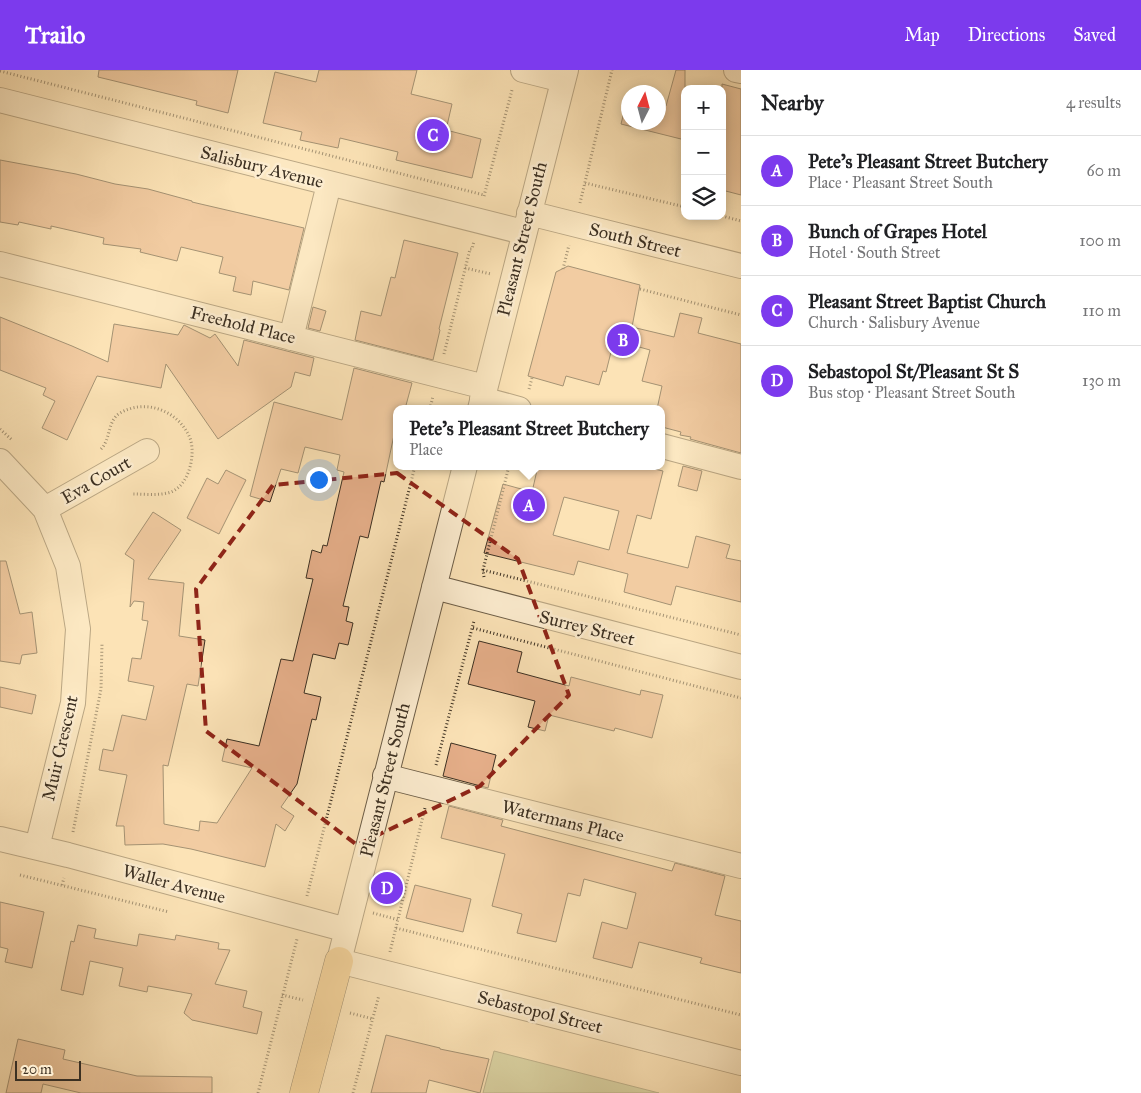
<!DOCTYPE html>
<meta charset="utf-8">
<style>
body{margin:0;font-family:"IM FELL Great Primer",serif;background:#f6f6f6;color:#202124}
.controls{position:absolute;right:15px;top:15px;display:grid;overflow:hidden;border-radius:10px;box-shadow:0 2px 12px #0003}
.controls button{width:45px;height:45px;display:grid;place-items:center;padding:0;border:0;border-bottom:1px solid #e0e0e0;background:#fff;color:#202124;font:25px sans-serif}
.compass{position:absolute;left:621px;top:15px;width:45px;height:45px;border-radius:50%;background:#fff;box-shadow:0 2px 12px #0003;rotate:6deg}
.scale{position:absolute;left:15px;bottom:12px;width:66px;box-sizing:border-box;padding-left:5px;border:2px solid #3c3022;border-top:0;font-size:14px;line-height:18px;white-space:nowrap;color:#3c3022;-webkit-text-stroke:4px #fdedd0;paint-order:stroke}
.you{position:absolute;left:318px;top:409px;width:18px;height:18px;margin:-12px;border:4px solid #fff;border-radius:50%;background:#1a73e8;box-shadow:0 0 0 8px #1a73e833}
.badge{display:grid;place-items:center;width:32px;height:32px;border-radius:50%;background:#7c3aed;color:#fff;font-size:16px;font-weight:700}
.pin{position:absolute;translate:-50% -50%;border:2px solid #fff;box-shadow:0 1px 5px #0006}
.popup{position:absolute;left:393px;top:335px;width:272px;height:65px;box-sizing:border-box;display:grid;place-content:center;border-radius:10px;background:#fff;filter:drop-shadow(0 1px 4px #0005);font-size:16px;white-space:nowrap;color:#757577}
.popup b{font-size:19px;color:#202124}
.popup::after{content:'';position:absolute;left:50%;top:100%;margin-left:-10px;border:10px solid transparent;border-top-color:#fff}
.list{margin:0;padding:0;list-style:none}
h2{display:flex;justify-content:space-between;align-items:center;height:65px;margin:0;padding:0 20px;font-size:21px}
h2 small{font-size:16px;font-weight:400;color:#757577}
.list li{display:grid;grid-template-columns:32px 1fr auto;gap:15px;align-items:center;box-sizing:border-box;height:70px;padding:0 20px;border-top:1px solid #e0e0e0}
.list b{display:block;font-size:19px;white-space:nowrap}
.list p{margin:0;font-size:16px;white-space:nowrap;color:#757577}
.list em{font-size:16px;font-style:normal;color:#757577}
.icon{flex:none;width:28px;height:28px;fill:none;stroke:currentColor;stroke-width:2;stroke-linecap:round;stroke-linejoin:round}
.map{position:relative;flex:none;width:741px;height:1023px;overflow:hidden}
header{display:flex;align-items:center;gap:30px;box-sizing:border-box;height:70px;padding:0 25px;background:#7c3aed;color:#fff}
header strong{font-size:24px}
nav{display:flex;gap:28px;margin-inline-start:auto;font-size:18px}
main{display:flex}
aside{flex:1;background:#fff}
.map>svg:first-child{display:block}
.green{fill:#b8c593;stroke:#7a7a5a}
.building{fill:#e6af8a;stroke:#3c3022;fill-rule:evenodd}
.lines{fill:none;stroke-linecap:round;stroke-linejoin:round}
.minor-casing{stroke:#6c5d47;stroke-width:26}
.major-casing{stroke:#3c3022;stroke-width:29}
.path{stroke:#3c3022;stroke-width:3;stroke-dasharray:1 2.5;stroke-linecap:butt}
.minor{stroke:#fdedd0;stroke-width:24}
.major{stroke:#eec27c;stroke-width:28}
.marked{fill:none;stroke:#8f2418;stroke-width:4;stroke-dasharray:10 6;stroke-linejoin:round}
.labels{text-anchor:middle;stroke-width:5;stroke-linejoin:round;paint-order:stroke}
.street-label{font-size:18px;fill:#3c3022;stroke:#fdedd0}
</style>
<header>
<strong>Trailo</strong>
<nav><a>Map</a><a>Directions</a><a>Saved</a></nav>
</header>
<main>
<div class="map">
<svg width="741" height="1023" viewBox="0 0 741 1023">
<rect width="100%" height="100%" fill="#fce3b7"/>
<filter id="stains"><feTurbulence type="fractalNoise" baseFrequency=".004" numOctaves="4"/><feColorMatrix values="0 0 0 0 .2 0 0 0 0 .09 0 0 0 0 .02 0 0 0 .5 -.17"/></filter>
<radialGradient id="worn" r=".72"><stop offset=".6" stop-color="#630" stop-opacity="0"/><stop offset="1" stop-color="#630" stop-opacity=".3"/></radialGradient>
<!-- green -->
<path class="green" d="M494,981L659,1023H483Z"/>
<!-- building -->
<path class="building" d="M99,0H238L228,43L196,35L197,31L98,7Z
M319,0H417L411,24L452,34L446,60L481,69L472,108L396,90L398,82L340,68L338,78L300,70L302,62L263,53L275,2L316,12Z
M676,0H685V70L621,54L628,26V52H658V34L666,36Z
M722,14L741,19V125L722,120Z
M0,90L76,104L115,114L148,119L192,131V132L304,158L289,220L253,211L251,225L233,221L236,207L219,203L223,187L181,177L177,191L140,182L141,179L103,174L104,168L51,156V159L19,152L18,155L0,152Z
M404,170L458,183L439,259L440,260L433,290L355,270L361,241L381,246L391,207L395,208Z
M568,196L640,215L632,257L674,267L680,243L702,248L698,263L741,274V383L690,369L691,367L680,365L681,362L662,357V339H657L662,316L642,311L650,280L614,270L606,302L603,301L599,315L566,306L563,316L528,306L556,202Z
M313,237L326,241L320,261L308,258Z
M0,247L72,276L108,292L114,254L178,265L184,255L210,268L215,264L238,296L244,270L314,288L310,306L295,302L291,317L218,369L166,294L161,318L97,306L67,370L42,358L55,331L43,325L46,318L0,300Z
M354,298L412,313L405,339H396V365H394L384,412L381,411L368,468L360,466L343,536L349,537L346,551L353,553L348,575L339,573L335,589L313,584L304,623L321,627L316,650L312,649L297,714L281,737L294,746L285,761L276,754L265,797L191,779L163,774L125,775L124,756H116L127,705L99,700L103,679L113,681L122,645L146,650L154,616L128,611L132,588L141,589L148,551L142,550L144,532L134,531L130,537L134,490L125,484L153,442L181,460L148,509L184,513L179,566L205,570L198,616L187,614L168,696L163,695L164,754L199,761L200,751L217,753L252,698L222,691L227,669L259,676L281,589L293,591L313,509L306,508L312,480L321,483L323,475L327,476L344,402L337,400L340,385L305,377L298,403L281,399L270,432L250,426L274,332L342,350Z
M538,396H642L663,401L651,449L637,445L627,483L688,498L696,466L730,475L726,488L741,491V532L676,516L671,535L624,522L628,504L578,491L574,505L484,483L503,414L532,422ZM564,427L619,441L609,480L553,465Z
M683,396L702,401L697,421L678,416Z
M226,400L246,410L219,464L187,448L207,408L218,414Z
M0,491H6L20,544L32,542L37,583L22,585L20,594L0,591Z
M479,571L522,582L517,602L569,616L571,607L640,625L641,620L663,625L652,668L615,658L614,661L549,645L545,661L528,657L535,631L468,614Z
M0,617L36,625L32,644L0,637Z
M451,673L496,685L488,718L443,706Z
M449,736L503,750L501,756L672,801L675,793L725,806L715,845L741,851V903L700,893L702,888L639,872L632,898L593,888L602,852L627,859L636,823L584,809L580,826L568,823L556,872L517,863L522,844L492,836L505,784L441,768Z
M415,815L471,829L463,862L406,848Z
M0,832L44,842L32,898L5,892L8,879L0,877Z
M78,855L96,859L94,868L137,876L139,864L175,870L176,865L219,873L218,879L230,880L215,914L247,921L243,937L262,942L257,964L192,950L184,943L192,924L148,916L147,922L119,916L123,898L90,891L83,925L61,920L71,871L74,872Z
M386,965L440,978V979L489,989L480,1023L429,1010L426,1023H371Z
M18,969L65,980L63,989L137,1006L212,1007V1023H81L43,1014L41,1023H6Z"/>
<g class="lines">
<!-- minor casing -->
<g class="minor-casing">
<path id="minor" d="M523,0L563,10
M736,0L741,1
M0,30L523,162
M529,143L741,196
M0,194L485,317
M291,268L329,114
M482,329L519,339
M480,339L566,0
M662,376L741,397
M0,391L45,439L68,496L78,559L73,633L37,777
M465,396L339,891L741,993
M45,439L147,381
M434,517L741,597
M385,706L741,796
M0,769L68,785L347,860"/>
</g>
<!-- major casing -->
<g class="major-casing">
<path id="major" d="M304,1023L339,891"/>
</g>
<!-- path -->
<path class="path" d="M0,1L484,125
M585,113L685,137
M484,126L512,20
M580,133L612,0
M722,146L741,151
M465,198L491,204
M563,199L569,175
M640,219L741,245
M444,284L470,179H472L474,171
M529,319L532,308
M430,339L433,326
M0,359L12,370
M101,379C111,369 107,351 120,343C146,328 179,341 190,368C196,385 189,415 171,422C159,426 145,424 133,424
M483,500L741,565
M484,507L483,500L509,396
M473,558L741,628
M436,695L474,551
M73,762L101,619L102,574
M20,805L169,842
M62,815L64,808
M307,826L415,396
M373,843L399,850
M396,858L741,945
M390,882L425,738
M282,925L303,930
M350,943L373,949
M258,1023L297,869
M353,1023L379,925"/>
<!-- minor -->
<use href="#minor" class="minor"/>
<!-- major -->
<use href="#major" class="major"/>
</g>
<!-- marked area -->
<path d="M0 0H741V1023H0ZM397,403L518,489L569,625L480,716L357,775L206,661L196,519L273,415Z" fill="#fce3b7" fill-opacity=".55" fill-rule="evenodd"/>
<path class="marked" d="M397,403L518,489L569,625L480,716L357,775L206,661L196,519L273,415Z"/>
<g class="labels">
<!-- street labels -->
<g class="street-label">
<text transform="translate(262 97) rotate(14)" y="6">Salisbury Avenue</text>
<text transform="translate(522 169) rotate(-76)" y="6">Pleasant Street South</text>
<text transform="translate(635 170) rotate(14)" y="6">South Street</text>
<text transform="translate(243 255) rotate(14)" y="6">Freehold Place</text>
<text transform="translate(96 410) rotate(-30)" y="6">Eva Court</text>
<text transform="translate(587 558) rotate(14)" y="6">Surrey Street</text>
<text transform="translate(60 678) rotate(-77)" y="6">Muir Crescent</text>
<text transform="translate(385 710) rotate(-76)" y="6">Pleasant Street South</text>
<text transform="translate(563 751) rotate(14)" y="6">Watermans Place</text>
<text transform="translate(174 814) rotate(15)" y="6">Waller Avenue</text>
<text transform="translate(540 942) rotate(14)" y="6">Sebastopol Street</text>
</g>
</g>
<rect width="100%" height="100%" filter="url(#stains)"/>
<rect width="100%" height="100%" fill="url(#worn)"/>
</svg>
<div class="controls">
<button>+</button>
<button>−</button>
<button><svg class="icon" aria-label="layers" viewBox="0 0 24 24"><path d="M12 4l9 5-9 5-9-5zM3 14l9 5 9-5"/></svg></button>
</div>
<svg class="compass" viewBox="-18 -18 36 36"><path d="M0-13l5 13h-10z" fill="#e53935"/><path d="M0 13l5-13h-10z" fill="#757577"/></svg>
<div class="scale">20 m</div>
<div class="you"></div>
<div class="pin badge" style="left:529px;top:435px">A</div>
<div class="popup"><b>Pete's Pleasant Street Butchery</b>Place</div>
<div class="pin badge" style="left:623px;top:270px">B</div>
<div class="pin badge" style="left:433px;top:65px">C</div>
<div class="pin badge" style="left:387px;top:818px">D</div>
</div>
<aside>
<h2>Nearby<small>4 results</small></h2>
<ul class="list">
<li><span class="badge">A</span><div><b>Pete's Pleasant Street Butchery</b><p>Place · Pleasant Street South</p></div><em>60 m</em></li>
<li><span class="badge">B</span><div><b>Bunch of Grapes Hotel</b><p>Hotel · South Street</p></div><em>100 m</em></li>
<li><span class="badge">C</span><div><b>Pleasant Street Baptist Church</b><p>Church · Salisbury Avenue</p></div><em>110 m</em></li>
<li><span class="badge">D</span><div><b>Sebastopol St/Pleasant St S</b><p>Bus stop · Pleasant Street South</p></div><em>130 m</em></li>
</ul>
</aside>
</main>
